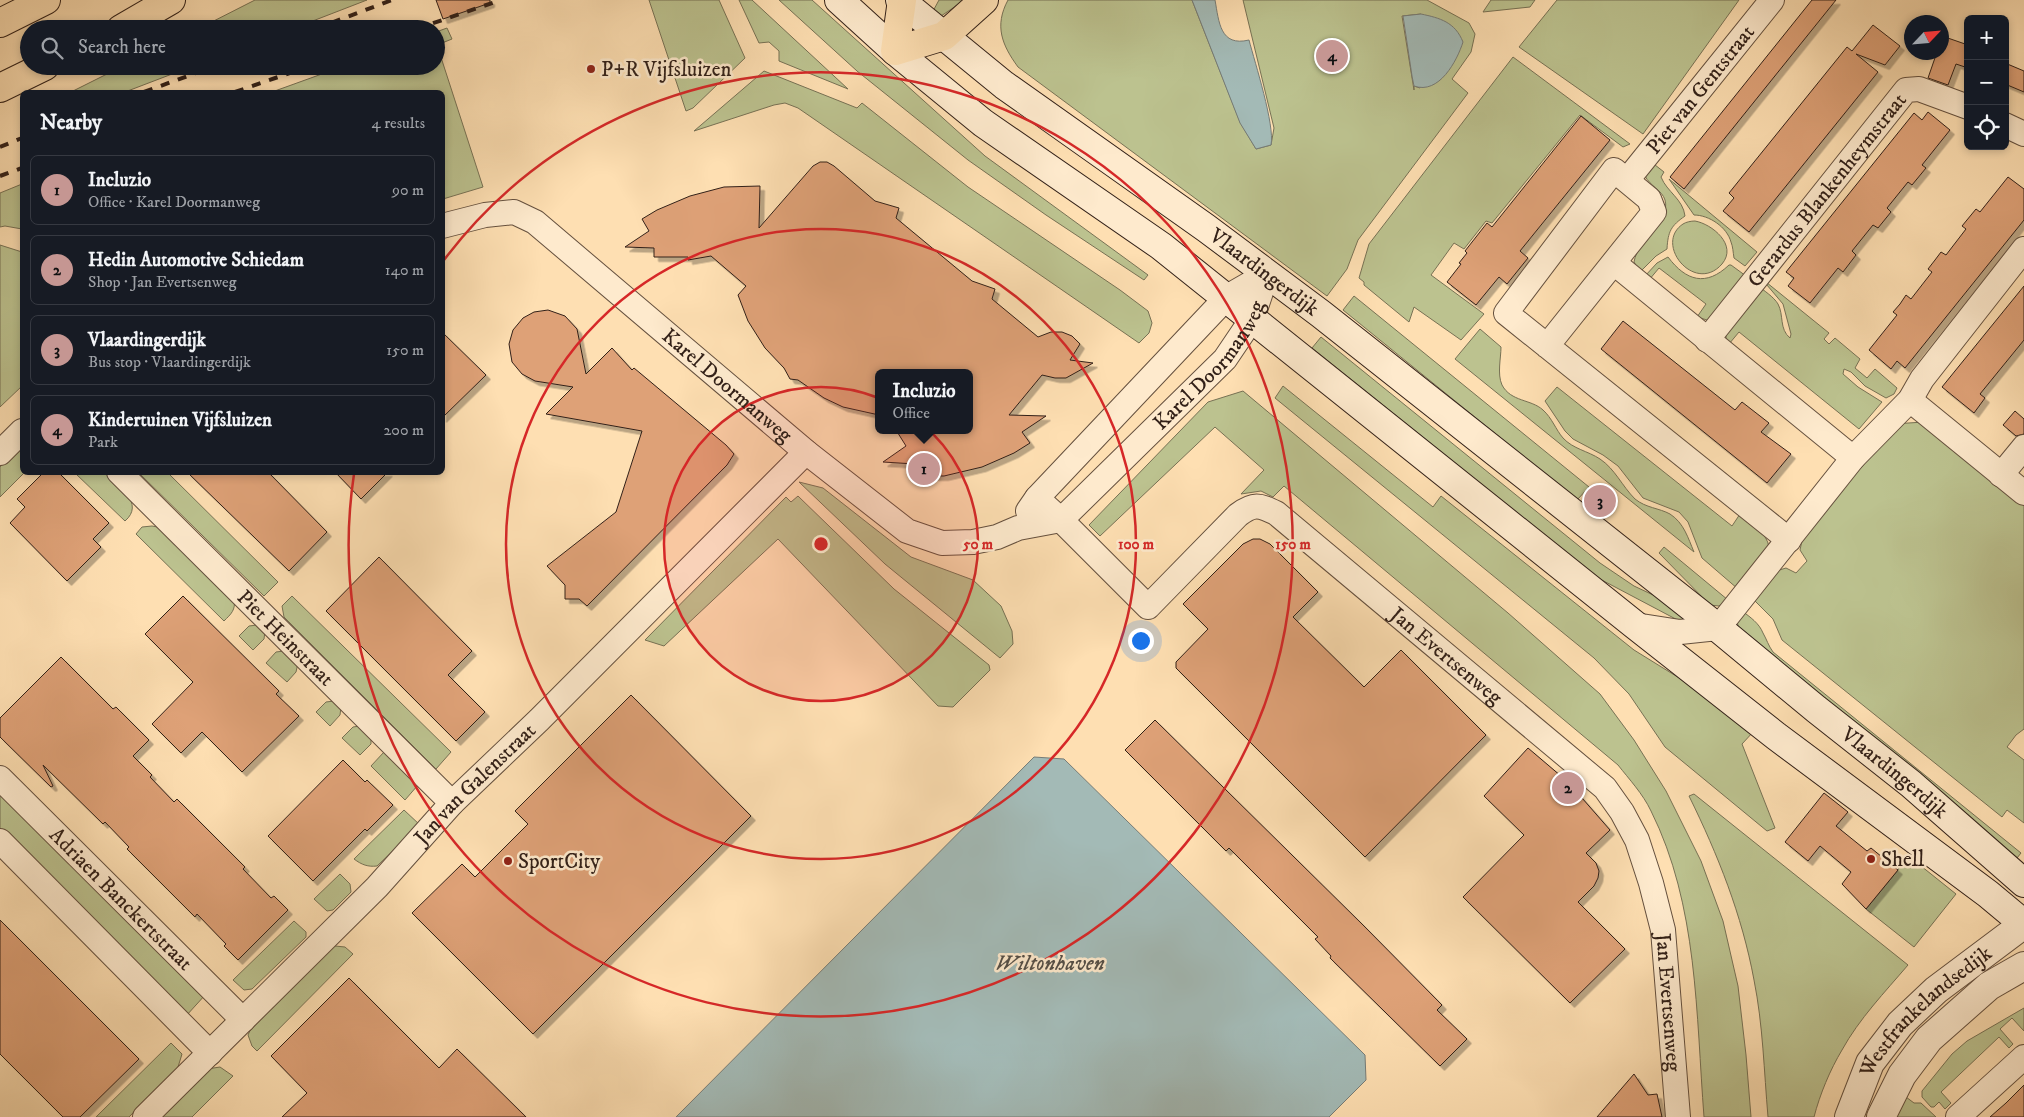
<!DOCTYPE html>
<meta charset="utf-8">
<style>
body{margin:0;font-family:"IM FELL DW Pica",serif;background:#242831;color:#f1f3f6}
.controls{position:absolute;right:15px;top:15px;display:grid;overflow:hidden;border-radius:8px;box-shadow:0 2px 8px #0003}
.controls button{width:45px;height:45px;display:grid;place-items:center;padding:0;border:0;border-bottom:1px solid #363941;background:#171b24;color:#f1f3f6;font:25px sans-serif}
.compass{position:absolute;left:1904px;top:15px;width:45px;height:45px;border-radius:50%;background:#171b24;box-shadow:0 2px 8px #0003;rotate:64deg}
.you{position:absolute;left:1140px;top:640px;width:18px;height:18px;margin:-12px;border:4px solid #fff;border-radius:50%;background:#1a73e8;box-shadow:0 0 0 8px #1a73e833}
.badge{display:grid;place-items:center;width:32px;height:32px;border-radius:50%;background:#c59692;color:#111;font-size:16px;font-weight:700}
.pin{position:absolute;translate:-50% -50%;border:2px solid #fff;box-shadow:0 1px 5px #0006}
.popup{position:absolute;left:875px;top:369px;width:98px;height:65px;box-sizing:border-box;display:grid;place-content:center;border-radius:8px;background:#171b24;filter:drop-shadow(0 1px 4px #0005);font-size:16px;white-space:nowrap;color:#9ea1a6}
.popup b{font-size:19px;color:#f1f3f6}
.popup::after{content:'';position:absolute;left:50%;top:100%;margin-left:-10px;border:10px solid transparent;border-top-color:#171b24}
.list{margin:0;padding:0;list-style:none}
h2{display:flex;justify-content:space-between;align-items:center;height:65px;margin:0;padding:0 20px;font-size:21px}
h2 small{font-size:16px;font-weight:400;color:#9ea1a6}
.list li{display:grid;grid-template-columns:32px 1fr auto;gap:15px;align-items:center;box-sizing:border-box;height:70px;margin:0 10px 10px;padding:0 10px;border:1px solid #363941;border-radius:8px}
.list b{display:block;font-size:19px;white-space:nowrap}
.list p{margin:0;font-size:16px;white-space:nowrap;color:#9ea1a6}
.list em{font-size:16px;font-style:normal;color:#9ea1a6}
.icon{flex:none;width:28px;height:28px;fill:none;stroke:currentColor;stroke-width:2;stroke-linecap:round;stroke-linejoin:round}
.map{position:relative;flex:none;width:2024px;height:1117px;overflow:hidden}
.search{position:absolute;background:#171b24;box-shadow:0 2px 8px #0003;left:20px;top:20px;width:425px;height:55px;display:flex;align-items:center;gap:12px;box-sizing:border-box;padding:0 18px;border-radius:28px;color:#9ea1a6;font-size:19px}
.panel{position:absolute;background:#171b24;box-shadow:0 2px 8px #0003;left:20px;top:90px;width:425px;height:385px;border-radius:8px}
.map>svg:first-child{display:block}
.green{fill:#bcc28f;stroke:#777154;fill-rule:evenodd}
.water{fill:#a3bab6;stroke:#767c77}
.building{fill:#dea177;stroke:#322018;filter:url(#shadow)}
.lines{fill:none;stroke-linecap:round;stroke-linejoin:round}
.minor-casing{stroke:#65503e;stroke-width:26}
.tertiary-casing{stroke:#65503e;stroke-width:30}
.secondary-casing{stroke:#322018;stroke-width:30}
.motorway-casing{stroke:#322018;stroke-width:30}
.minor{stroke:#feeacd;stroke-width:24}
.tertiary{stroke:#feeacd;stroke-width:28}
.secondary{stroke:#feeacd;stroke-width:28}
.motorway{stroke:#fedfb2;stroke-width:28}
.rail{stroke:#322018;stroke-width:4;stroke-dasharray:9 9;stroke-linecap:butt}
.ring{fill:none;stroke:#d62828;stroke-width:2.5}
.poi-dot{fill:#8f2418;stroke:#feeacd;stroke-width:2}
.labels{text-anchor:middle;stroke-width:5;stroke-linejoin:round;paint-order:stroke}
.poi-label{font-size:21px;fill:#322018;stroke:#feeacd;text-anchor:start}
.street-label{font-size:21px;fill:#322018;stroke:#feeacd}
.water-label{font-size:22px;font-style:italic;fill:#544e47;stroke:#feeacd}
.centre{fill:#d62828;stroke:#feeacd;stroke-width:2.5}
.ring-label{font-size:15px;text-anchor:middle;font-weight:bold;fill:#d62828;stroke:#feeacd;stroke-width:5;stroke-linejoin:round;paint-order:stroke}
</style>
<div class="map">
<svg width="2024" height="1117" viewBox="0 0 2024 1117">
<defs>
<filter id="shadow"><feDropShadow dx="4.5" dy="4.5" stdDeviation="0" flood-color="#0004"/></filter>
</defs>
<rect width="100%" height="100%" fill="#fedfb2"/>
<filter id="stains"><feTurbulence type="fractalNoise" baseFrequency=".004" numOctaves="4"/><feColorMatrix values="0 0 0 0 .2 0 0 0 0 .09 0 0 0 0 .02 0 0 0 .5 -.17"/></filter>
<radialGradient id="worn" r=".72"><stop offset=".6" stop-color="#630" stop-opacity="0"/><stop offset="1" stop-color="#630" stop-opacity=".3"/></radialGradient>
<!-- green -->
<path class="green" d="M255,0H367L292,29H198Z
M649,0H719L745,58L693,108L686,111Z
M739,0H752L848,89L779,61V51L769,42L759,43Z
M779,0H812L985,156L1148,275L1144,280L1046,215L968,160L857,71Z
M939,0H965L938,18L932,13Z
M1008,0H1192L1240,122L1256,149L1271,145L1274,128L1243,0H1427L1469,23L1475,34L1471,52L1452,79L1468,93L1358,240L1347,269L1327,296L1018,67C1002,45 994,26 1008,0ZM1421,14L1420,88L1414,86V90L1402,16Z
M1491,0H1535L1530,7L1483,12Z
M1557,0H1739L1643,134L1519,47Z
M447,28L452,39L437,45L483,187L443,199L442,92H272L344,66H436V32Z
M1513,57L1630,144L1623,147L1580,115L1492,223L1486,221L1464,249L1454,243L1431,275L1484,314L1461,340L1414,307L1409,322L1364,285V282L1359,278L1369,244Z
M123,66H193L125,92H71Z
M764,71L857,108L862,103L968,187L1120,290L1148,311L1152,323L1149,333L1139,343L798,108L785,103L774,105L694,131Z
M1650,161L1664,172L1661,177C1667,192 1683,199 1685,216C1671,226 1668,231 1667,249L1656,256L1640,272L1634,262C1638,238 1671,221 1665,200C1662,190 1650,186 1645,176Z
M1669,179L1757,252L1745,266L1734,258C1733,252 1733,247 1731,242C1727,227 1709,215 1694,215Z
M22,184V229L5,226L0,227V193Z
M1695,221C1712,224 1738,245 1722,264C1695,295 1653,244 1683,224C1686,222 1691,221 1695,221Z
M0,245L22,252V386L0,407Z
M1668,257C1686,281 1706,287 1729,265H1731L1746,276L1714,316L1707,320L1697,317L1706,304L1659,268L1649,280L1645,276L1657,263Z
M1761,278L1829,333L1824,339L1829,344L1835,338L1860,359L1855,368L1867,378L1875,369L1897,388L1894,394L1886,398L1865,386L1851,372L1844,369L1843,374L1858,387L1882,402L1859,429L1739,332L1729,344L1726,339V329L1757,285C1763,290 1774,297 1778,304C1784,315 1779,329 1790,338L1791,334L1783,304Z
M1354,296L1589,487L1577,500L1343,310Z
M1480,329L1501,347C1501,358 1497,374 1502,385C1511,402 1531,399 1543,410C1552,418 1556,430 1563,438C1573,449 1588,451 1600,459C1615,469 1622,486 1635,499C1646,508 1659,508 1670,514C1684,523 1688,538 1694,552L1455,359Z
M1321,337L1600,563L1634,586L1666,601L1690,621L1687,625L1598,578L1312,348Z
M1283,386L1433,507L1441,496L1634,650L1697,689L1754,731L1742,744L1775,828L1767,831L1665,747L1629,694L1594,658L1275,398Z
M1557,387L1732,526L1740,514C1751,523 1767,533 1769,547L1738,589L1702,558L1688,522L1679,512L1643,498L1618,466L1603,455L1573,439L1565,431L1545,401Z
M1243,391L1508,613L1600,694L1634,740L1666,791L1701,861L1723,921L1738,986L1746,1055L1751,1117H1704C1696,1014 1698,905 1651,811C1643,794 1629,779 1618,765L1284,486L1273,497L1261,491L1241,494L1264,470L1215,427L1100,536L1089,525L1208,402Z
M1924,422L2024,503V729L2016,735L2007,747L2024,760V823L2007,810L2002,817L1782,640L1773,619L1753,599L1776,571L1786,568L1796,573L1807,561L1800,550L1803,536L1893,424Z
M22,445V472L24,473L0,497V467Z
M75,473H106C119,485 145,504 125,521Z
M139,473H168L278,582L264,596Z
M799,482L823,488L911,557L973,580L1001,606L1012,631L1013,644L1000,658L885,564Z
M798,496L894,589L989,665L990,670L953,707L938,706L778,539L664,646L645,640L786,497L791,502Z
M152,526L163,528L234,599C236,610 231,614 224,621L136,534L142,527Z
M1664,547L1728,600L1719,606L1710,605L1659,553Z
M292,596L451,752L436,769L284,617L282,606Z
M1742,611C1750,617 1759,623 1763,633C1767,640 1768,645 1773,652L2021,853L2017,858L1740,631C1736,623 1737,618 1742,611Z
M257,625L265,631L264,639L253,650L239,636L249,626Z
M284,651L298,663L296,672L287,682L266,663L276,652Z
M334,701L341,707L340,715L330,726L316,712L326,702Z
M360,726L371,735V744L360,755L342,738L353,727Z
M384,752L418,785L405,800L371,766Z
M0,790L206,994L186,1016L0,830Z
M1694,794L1908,965C1885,992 1859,1019 1842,1050C1830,1070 1820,1094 1814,1117H1768C1764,1071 1763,1025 1754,980C1742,915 1718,855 1689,796Z
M404,810L420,825L377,866C368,867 362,865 354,859Z
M1916,862L1956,894L1914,947L1866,909L1898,870L1901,863Z
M340,874L350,884L351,892L333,910L327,911L314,899Z
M294,921L306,932V937L252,989L244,990L233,980Z
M335,946L345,947L353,954L257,1051L252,1046L248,1035L253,1024L329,948Z
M2024,1008V1031L2012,1018L2000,1029L2013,1044L2009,1048L1999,1037L1941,1092L1951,1103L1945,1109L1939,1102L1934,1107H1931L1922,1097V1091L1952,1054L1967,1041Z
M171,1043L182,1054L178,1067L129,1117H96Z
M220,1067L233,1076L192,1117H162L207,1069Z
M1906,1097L1914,1103H1921L1936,1117H1896Z"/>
<!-- water -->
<path class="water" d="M1192,0H1215C1219,22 1220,47 1249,40C1255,63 1275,125 1271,145L1256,149L1240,123Z
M1421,14C1440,18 1455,22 1463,42C1457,61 1439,95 1414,86L1412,76L1403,16Z
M1034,757L1064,759L1365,1055L1366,1080L1329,1117H676Z"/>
<!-- building -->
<path class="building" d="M436,0H490V3L443,19Z
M1812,0H1836L1684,189L1670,177Z
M1873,25L1900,46L1885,65L1856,54L1878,72L1749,232L1723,211L1734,198L1729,193L1847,47L1852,51Z
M1942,36L1968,45V68L1956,64L1948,85L1928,78L1937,52H1942Z
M2005,63L2024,71V92L2005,84Z
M1928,112L1950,130L1922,165L1926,168L1912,185L1908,182L1887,208L1891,212L1878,228L1873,225L1852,251L1856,255L1843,272L1838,268L1810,303L1788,286L1794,278L1786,272L1914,113L1922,120Z
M1581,116L1610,140L1520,251L1528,258L1507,284L1499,277L1476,305L1447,282L1461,264L1459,263L1467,253L1465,251L1487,223L1492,227Z
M820,162H827L834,166L875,201L899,208L896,218L972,281L995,289L992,299L1038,337L1051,332H1062L1072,336L1080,344L1070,360L1093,363L1066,378H1055L1042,375L1009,415L1046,416L1022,432L1030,443L1014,453L982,467L944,476H934L916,460L915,464L883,462L906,446L896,430H969V373H879V415L843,407L824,398L798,380L790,379L784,368L765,348L748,321L738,295L746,286L711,256L688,260V257H654V248L625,247L649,231L642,219L657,210L690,196L724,187L760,186L759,228L813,166Z
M2008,177L2024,189V220L1905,368L1897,361L1891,369L1869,350L1897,315L1893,312L1900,304L1906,295L1911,299L1932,272L1928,269L1935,260L1941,252L1946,255L1966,229L1962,226L1976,209L1980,212Z
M2024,286V340L1980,394L1985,398L1974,413L1942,387Z
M548,310L565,316L577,329L586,374L612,348L632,370L634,368L726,445L734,454L727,465L587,606L579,599H565V585L547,566L616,512L642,431L546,414L573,387L535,381L522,374L512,362L509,344L513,330L523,318L534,312Z
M1623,321L1735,410L1742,402L1769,423L1761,432L1791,454L1767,483L1601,349Z
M442,332L486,375L442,418Z
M2015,411L2024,419V434L2016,436L2003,425Z
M44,472H58L109,523L93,539L101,547L67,581L10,523L25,507L17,499Z
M187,472H268L327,532L289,571Z
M335,472H388L361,499Z
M1260,539L1270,544L1318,592L1293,617L1364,687L1401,650L1486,735L1365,857L1176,668V662L1208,629L1183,604L1243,544L1253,539Z
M379,557L472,651L448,675L485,712L456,741L326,611Z
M183,596L279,691L276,694L299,716L242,772L202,732L181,753L152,724L193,682L145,634Z
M61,657L113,709L116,707L149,740L133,756L152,775L150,777L174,802L177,799L245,867L243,869L271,898L274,896L288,910L238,960L224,946L226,944L197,914L195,917L127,849L129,847L105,822L103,824L43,765L53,786L51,787L0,737V718Z
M631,695L751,816L533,1034L412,913L462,864L475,877L528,824L515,811Z
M1155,720L1363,925L1442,1005L1437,1010L1467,1039L1440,1066L1330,958L1331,956L1315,939L1318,937L1229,848L1226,851L1125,750Z
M1528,748L1568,782L1610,830L1586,853L1596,863L1599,871L1598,878L1594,886L1578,902L1625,949L1570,1003L1463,897L1524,835L1484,796Z
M343,760L365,782L367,780L393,805L367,831L365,829L313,881L268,836Z
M1824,793L1848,812L1836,826L1867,851L1871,848L1898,870L1866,909L1842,884L1851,872L1820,846L1808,861L1785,842Z
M0,920L139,1059L80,1117H63L0,1054Z
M349,978L439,1068L457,1049L526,1117H282L307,1093L271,1056Z
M1634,1074L1648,1095L1657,1094L1662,1117H1597Z
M2024,1085V1117H1990L2006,1103Z"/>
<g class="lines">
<!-- minor casing -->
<g class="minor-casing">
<g id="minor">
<path d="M2005,125L2024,134"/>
<path id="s1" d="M1628,179L1772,0"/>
<path id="s2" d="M442,226L485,215L514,212L535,222L806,452L907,531L942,543L973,542L997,537L1018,528L1061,520L1225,359L1252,319L1267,274"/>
<path d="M1614,263L1853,458"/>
<path id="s3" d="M1707,340L1906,90L1919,89L1968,107"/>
<path d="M1547,346L1654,212L1649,199L1614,170L1506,313L1789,540"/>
<path d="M1910,400L2024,493"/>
<path d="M0,453L22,431"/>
<path id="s4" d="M119,472L452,803"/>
<path d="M2001,475L2024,447"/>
<path id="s5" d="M1037,498L1061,520L1148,607L1238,515C1254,503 1259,505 1276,513L1605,788L1622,812L1637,840L1651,883L1663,930L1678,1117"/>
<path d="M1028,511L1037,498L1227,297L1267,274"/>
<path d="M1635,625L1680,632L1718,628L1853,458L1910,400L1922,379L2024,249"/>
<path id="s6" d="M0,778L243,1020"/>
<path d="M0,841L210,1053"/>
<path id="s7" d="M145,1117L377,887L452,803L539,720L806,452"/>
<path d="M1958,1117L2024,1057"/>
</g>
</g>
<!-- tertiary casing -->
<g class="tertiary-casing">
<g id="tertiary">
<path id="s8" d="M1849,1117L1870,1063L1900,1024L1936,990L2024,924"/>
<path d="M1881,1117L1902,1075L1929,1039L1989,986L2024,966"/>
</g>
</g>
<!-- secondary casing -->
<g class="secondary-casing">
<g id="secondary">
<path d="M839,0L895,51L983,123L1161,246L1635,625L1776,736L1988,894L2024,924"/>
<path id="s9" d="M900,0L1004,85L1206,228L1321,314L1718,628L1816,709L1911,784L2024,883"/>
</g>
</g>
<!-- motorway casing -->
<g class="motorway-casing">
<path id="motorway" d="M902,0L895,51L944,36L984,0
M0,23L46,0
M121,29L171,0
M0,88L45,66"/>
</g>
<!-- minor -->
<use href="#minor" class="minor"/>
<!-- tertiary -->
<use href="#tertiary" class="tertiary"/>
<!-- secondary -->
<use href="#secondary" class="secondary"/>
<!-- motorway -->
<use href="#motorway" class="motorway"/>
<!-- rail -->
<path class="rail" d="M315,29L392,0
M416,29L501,0
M144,92L215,66
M235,92L310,66
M0,147L22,138
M0,176L22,168"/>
</g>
<!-- distance rings -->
<circle cx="821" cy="544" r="157" fill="#d62828" fill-opacity=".12"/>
<g class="ring">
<circle cx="821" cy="544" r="157"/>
<circle cx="821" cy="544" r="315"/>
<path d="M444 260A472 472 0 1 1 354 474"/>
</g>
<!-- markers -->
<g class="poi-dot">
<circle cx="591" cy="69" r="5"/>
<circle cx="1871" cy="859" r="5"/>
<circle cx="508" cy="861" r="5"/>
</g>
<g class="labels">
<!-- poi labels -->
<g class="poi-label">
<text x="601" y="76">P+R Vijfsluizen</text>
<text x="1881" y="866">Shell</text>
<text x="518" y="868">SportCity</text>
</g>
<!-- street labels -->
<g class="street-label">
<text dy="7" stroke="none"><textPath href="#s1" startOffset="115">Piet van Gentstraat</textPath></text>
<text dy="7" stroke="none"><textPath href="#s3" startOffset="192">Gerardus Blankenheymstraat</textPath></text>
<text dy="7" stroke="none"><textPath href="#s9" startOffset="455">Vlaardingerdijk</textPath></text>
<text dy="7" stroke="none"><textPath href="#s2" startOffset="955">Karel Doormanweg</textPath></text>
<text dy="7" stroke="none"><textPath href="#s2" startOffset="349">Karel Doormanweg</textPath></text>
<text dy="7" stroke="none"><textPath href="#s4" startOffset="235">Piet Heinstraat</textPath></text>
<text dy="7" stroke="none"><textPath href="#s5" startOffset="548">Jan Evertsenweg</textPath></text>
<text dy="7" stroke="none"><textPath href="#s9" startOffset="1260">Vlaardingerdijk</textPath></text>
<text dy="7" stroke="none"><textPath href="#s7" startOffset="469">Jan van Galenstraat</textPath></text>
<text dy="7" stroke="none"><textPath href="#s6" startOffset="171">Adriaen Banckertstraat</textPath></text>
<text dy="7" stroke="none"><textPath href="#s5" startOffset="982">Jan Evertsenweg</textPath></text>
<text dy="7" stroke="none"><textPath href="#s8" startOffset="134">Westfrankelandsedijk</textPath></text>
</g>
<!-- water labels -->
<g class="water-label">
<text x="1050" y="970">Wiltonhaven</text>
</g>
</g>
<circle cx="821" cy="544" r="8" class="centre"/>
<g class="ring-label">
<text x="978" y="549">50 m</text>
<text x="1136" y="549">100 m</text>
<text x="1293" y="549">150 m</text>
</g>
<rect width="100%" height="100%" filter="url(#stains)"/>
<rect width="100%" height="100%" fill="url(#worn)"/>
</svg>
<div class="controls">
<button>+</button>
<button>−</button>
<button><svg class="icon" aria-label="locate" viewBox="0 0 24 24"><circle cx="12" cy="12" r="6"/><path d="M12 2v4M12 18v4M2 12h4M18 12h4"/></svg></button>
</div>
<svg class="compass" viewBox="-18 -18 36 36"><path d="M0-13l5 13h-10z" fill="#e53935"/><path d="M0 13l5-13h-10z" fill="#9ea1a6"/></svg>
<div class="you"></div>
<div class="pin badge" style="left:924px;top:469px">1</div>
<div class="popup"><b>Incluzio</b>Office</div>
<div class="pin badge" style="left:1568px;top:788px">2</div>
<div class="pin badge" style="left:1600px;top:501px">3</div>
<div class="pin badge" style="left:1332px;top:56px">4</div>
<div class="search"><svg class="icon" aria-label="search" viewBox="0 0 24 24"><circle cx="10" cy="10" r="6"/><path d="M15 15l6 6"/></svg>Search here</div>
<section class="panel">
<h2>Nearby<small>4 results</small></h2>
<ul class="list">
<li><span class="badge">1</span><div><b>Incluzio</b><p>Office · Karel Doormanweg</p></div><em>90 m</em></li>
<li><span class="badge">2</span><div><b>Hedin Automotive Schiedam</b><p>Shop · Jan Evertsenweg</p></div><em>140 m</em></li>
<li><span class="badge">3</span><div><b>Vlaardingerdijk</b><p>Bus stop · Vlaardingerdijk</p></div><em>150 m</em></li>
<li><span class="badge">4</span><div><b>Kindertuinen Vijfsluizen</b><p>Park</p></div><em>200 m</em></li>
</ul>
</section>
</div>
